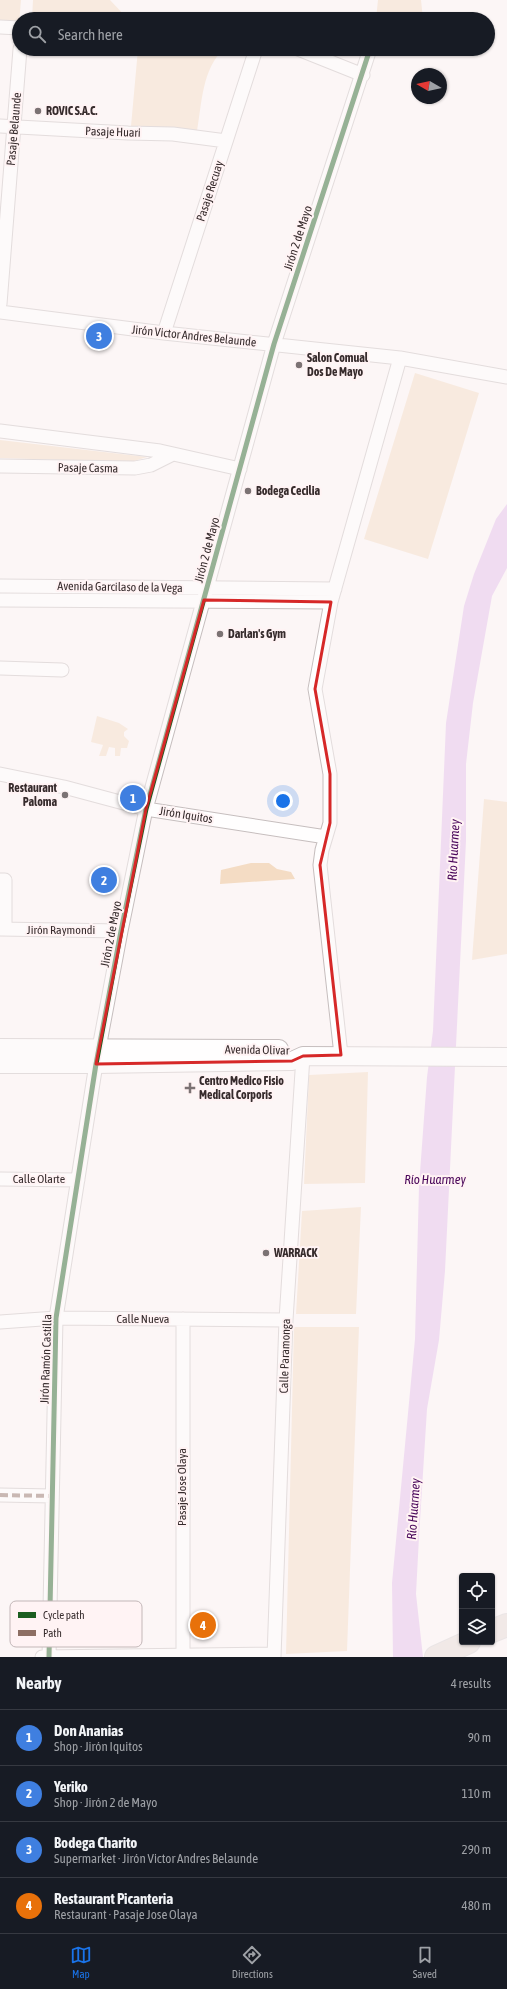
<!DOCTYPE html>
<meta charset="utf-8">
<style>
body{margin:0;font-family:"Asap Condensed",sans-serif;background:#242831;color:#f1f3f6}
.controls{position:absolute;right:12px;bottom:12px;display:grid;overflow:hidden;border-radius:4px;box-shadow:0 1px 3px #0004}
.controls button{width:36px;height:36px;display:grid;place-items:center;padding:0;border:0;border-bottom:1px solid #363941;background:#171b24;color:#f1f3f6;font:20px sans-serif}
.compass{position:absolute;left:411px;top:68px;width:36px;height:36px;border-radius:50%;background:#171b24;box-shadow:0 1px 3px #0004;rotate:279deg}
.you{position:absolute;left:283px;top:801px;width:14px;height:14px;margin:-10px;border:3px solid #fff;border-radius:50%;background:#1a73e8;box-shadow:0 0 0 6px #1a73e833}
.badge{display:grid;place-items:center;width:26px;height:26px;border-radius:50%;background:#1a73e8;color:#fff;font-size:13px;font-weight:700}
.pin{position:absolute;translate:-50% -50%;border:2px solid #fff;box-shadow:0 1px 4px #0006}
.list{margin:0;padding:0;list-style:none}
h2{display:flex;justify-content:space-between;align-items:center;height:52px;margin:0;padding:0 16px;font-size:17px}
h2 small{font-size:13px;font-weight:400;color:#9ea1a6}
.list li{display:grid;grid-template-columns:26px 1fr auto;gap:12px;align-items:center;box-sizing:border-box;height:56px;padding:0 16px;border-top:1px solid #363941}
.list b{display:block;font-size:15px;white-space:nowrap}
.list p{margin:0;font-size:13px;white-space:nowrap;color:#9ea1a6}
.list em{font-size:13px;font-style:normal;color:#9ea1a6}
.icon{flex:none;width:22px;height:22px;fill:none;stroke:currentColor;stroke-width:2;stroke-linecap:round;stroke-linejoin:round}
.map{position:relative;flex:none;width:507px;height:1657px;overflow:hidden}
.search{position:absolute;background:#171b24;box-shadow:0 1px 3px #0004;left:12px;right:12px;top:12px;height:44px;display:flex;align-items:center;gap:10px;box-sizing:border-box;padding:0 14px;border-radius:22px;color:#9ea1a6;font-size:15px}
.sheet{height:276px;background:#171b24}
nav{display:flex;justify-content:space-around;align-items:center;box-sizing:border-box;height:56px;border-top:1px solid #363941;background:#171b24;font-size:11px;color:#9ea1a6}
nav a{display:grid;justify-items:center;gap:2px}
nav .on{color:#1a73e8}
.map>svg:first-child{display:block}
.green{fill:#f4dcc4}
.water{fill:#e3bdec}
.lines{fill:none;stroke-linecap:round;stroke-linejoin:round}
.street-casing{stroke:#c6bebe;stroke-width:15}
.secondary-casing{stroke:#c6bebe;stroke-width:20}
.highway-casing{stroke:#d6d1d2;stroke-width:24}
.street{stroke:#fffefe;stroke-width:13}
.secondary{stroke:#fffefe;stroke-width:18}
.highway{stroke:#e5dad6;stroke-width:22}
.quiet{stroke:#8d6e63;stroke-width:4;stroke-dasharray:8 4;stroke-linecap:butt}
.cycleway-casing{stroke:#fff3f4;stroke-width:8}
.cycleway{stroke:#1b5e20;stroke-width:5}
.marked{fill:none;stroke:#d62828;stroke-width:3;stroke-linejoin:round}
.poi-dot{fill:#7b7273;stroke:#fff3f4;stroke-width:1.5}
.labels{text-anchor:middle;stroke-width:4;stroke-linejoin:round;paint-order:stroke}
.poi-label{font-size:12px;font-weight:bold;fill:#362b2c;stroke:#fff3f4;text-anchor:start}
.street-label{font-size:12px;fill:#362b2c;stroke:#fff3f4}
.water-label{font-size:13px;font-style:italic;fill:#4a075a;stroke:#fff3f4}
.key{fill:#fff3f4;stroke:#c3b7b8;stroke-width:1}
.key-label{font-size:11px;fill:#362b2c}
</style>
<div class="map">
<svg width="507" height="1657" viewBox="0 0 507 1657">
<rect width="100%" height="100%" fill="#fcf6f6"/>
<!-- green -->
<path class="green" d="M0,0H21L19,24L0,22Z
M33,0H110L128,19H32Z
M378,0H421L423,19H376Z
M138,49H224C202,69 202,103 197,131L131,126Z
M415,373L479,393L428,559L364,539Z
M0,440L147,457L131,462L0,458Z
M97,716L119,723L128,729L124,732V736L129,741L127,748H121L120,756H115V748L109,747L106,756H99L103,745L91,742Z
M484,799L507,802V954L472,960Z
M251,863H269L277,869L291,872L295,879L220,884L221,870Z
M368,1072L365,1183L304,1184L309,1075Z
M361,1207L356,1314H296L302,1211Z
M294,1327H359L347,1651L286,1654Z"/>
<!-- water -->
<path class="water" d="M507,504V568L492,596L473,703L466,764V841L445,1271L439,1340L427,1409L419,1537L416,1594L423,1657H393L392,1583L415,1339L419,1186L427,1077L433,1031L446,723L464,606L474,574L496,519Z"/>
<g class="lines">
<!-- street casing -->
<g class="street-casing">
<path id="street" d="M0,27L19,28
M298,49L363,75
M0,126L128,133L173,134L226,141
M0,304L20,49
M0,312L164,333L400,358L507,377
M164,333L256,49
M0,431L160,451L240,469
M0,466L135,468L151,465L173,454
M0,586L335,589
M0,600L331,602
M0,668L62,670
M0,774L64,787L146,809L326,837
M0,880H5V929
M0,929L121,931
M341,1055L320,865L322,850L330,823V774L315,689L331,602L400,358
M0,1179L78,1180
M183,1319V1655
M0,1322L56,1318L286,1320
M0,1495L52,1496
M42,1657L274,1654
M49,1657L56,1318L96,1064L121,931L146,809L274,344L370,49
M274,1657L286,1320L303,1056"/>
</g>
<!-- secondary casing -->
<g class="secondary-casing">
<path id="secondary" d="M0,1048L279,1049
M0,1064H96L292,1061L303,1056L507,1057"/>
</g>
<!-- highway casing -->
<g class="highway-casing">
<path id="highway" d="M492,1631L507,1625
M436,1657L469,1642"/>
</g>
<!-- street -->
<use href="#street" class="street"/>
<!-- secondary -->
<use href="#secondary" class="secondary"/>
<!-- highway -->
<use href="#highway" class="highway"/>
<!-- quiet -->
<path class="quiet" d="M0,1495L52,1496"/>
<!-- cycleway casing -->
<g class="cycleway-casing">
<path id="cycleway" d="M49,1657L56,1318L96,1064L121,931L146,809L274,344L370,49"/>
</g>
<!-- cycleway -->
<use href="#cycleway" class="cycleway"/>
</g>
<!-- marked area -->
<path d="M0 0H507V1657H0ZM204,600L331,602L315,689L330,774V823L320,865L341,1055L303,1056L292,1061L96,1064L146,809Z" fill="#fcf6f6" fill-opacity=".55" fill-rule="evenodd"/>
<path class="marked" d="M204,600L331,602L315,689L330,774V823L320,865L341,1055L303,1056L292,1061L96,1064L146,809Z"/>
<!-- markers -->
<g class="poi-dot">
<circle cx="38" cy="111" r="4"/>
<circle cx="299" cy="365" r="4"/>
<circle cx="248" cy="491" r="4"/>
<circle cx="220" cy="634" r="4"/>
<circle cx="65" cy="795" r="4"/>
<path d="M188 1082h4v4h4v4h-4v4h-4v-4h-4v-4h4z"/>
<circle cx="266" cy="1253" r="4"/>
</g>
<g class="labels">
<!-- poi labels -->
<g class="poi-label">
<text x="46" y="115">ROVIC S.A.C.</text>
<text x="307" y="362">Salon Comual<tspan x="307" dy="14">Dos De Mayo</tspan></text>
<text x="256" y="495">Bodega Cecilia</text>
<text x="228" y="638">Darlan's Gym</text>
<text x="57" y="792" text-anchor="end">Restaurant<tspan x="57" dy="14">Paloma</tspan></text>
<text x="199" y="1085">Centro Medico Fisio<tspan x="199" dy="14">Medical Corporis</tspan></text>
<text x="274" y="1257">WARRACK</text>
</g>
<!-- street labels -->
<g class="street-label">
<text transform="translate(14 129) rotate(-85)" y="4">Pasaje Belaunde</text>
<text transform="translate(113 132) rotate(2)" y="4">Pasaje Huari</text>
<text transform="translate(210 191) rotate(-72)" y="4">Pasaje Recuay</text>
<text transform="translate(298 238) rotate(-72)" y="4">Jirón 2 de Mayo</text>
<text transform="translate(194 336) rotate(6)" y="4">Jirón Victor Andres Belaunde</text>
<text transform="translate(88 468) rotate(1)" y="4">Pasaje Casma</text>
<text transform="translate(207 550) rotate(-75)" y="4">Jirón 2 de Mayo</text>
<text transform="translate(120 587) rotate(1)" y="4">Avenida Garcilaso de la Vega</text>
<text transform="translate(186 815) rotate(9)" y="4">Jirón Iquitos</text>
<text x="61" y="934">Jirón Raymondi</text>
<text transform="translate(111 934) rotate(-79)" y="4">Jirón 2 de Mayo</text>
<text transform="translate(257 1050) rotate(1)" y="4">Avenida Olivar</text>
<text x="39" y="1183">Calle Olarte</text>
<text x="143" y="1323">Calle Nueva</text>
<text transform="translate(285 1356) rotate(-88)" y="4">Calle Paramonga</text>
<text transform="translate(46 1359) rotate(-88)" y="4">Jirón Ramón Castilla</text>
<text transform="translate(182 1487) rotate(-90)" y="4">Pasaje Jose Olaya</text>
</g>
<!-- water labels -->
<g class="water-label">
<text transform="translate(453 850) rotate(-87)" y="5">Río Huarmey</text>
<text x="435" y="1184">Río Huarmey</text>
<text transform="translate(413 1509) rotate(-86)" y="5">Río Huarmey</text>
</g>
</g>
<!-- legend -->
<rect x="10" y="1601" width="132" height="46" rx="6" class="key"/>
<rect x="18" y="1612" width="18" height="6" fill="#1b5e20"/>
<rect x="18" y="1630" width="18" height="6" fill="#8d6e63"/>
<g class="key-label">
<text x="43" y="1619">Cycle path</text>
<text x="43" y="1637">Path</text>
</g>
</svg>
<div class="controls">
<button><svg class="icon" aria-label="locate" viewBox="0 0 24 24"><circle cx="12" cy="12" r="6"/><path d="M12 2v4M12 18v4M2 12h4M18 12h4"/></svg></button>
<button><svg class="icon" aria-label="layers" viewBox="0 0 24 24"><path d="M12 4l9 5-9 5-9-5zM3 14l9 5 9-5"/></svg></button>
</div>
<svg class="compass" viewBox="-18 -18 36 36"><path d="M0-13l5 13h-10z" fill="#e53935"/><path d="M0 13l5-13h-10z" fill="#9ea1a6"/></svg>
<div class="you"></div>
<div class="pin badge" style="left:133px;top:798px;background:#3f7fe0">1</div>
<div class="pin badge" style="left:104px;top:880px;background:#3f7fe0">2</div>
<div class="pin badge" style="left:99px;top:336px;background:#3f7fe0">3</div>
<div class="pin badge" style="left:203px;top:1625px;background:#e8710a">4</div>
<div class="search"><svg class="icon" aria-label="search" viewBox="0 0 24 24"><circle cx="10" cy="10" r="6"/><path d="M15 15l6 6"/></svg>Search here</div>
</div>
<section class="sheet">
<h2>Nearby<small>4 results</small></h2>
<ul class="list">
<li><span class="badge" style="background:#3f7fe0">1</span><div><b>Don Ananias</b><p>Shop · Jirón Iquitos</p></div><em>90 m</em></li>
<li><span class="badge" style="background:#3f7fe0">2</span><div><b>Yeriko</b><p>Shop · Jirón 2 de Mayo</p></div><em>110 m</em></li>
<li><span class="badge" style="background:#3f7fe0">3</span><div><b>Bodega Charito</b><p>Supermarket · Jirón Victor Andres Belaunde</p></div><em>290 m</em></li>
<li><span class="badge" style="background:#e8710a">4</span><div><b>Restaurant Picanteria</b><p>Restaurant · Pasaje Jose Olaya</p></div><em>480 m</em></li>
</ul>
</section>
<nav>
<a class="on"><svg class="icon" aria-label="map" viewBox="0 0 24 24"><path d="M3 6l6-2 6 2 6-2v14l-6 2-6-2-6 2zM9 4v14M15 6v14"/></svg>Map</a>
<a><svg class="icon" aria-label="directions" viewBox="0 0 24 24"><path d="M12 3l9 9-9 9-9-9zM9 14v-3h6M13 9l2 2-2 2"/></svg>Directions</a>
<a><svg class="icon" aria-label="saved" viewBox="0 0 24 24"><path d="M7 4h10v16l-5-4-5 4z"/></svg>Saved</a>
</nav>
